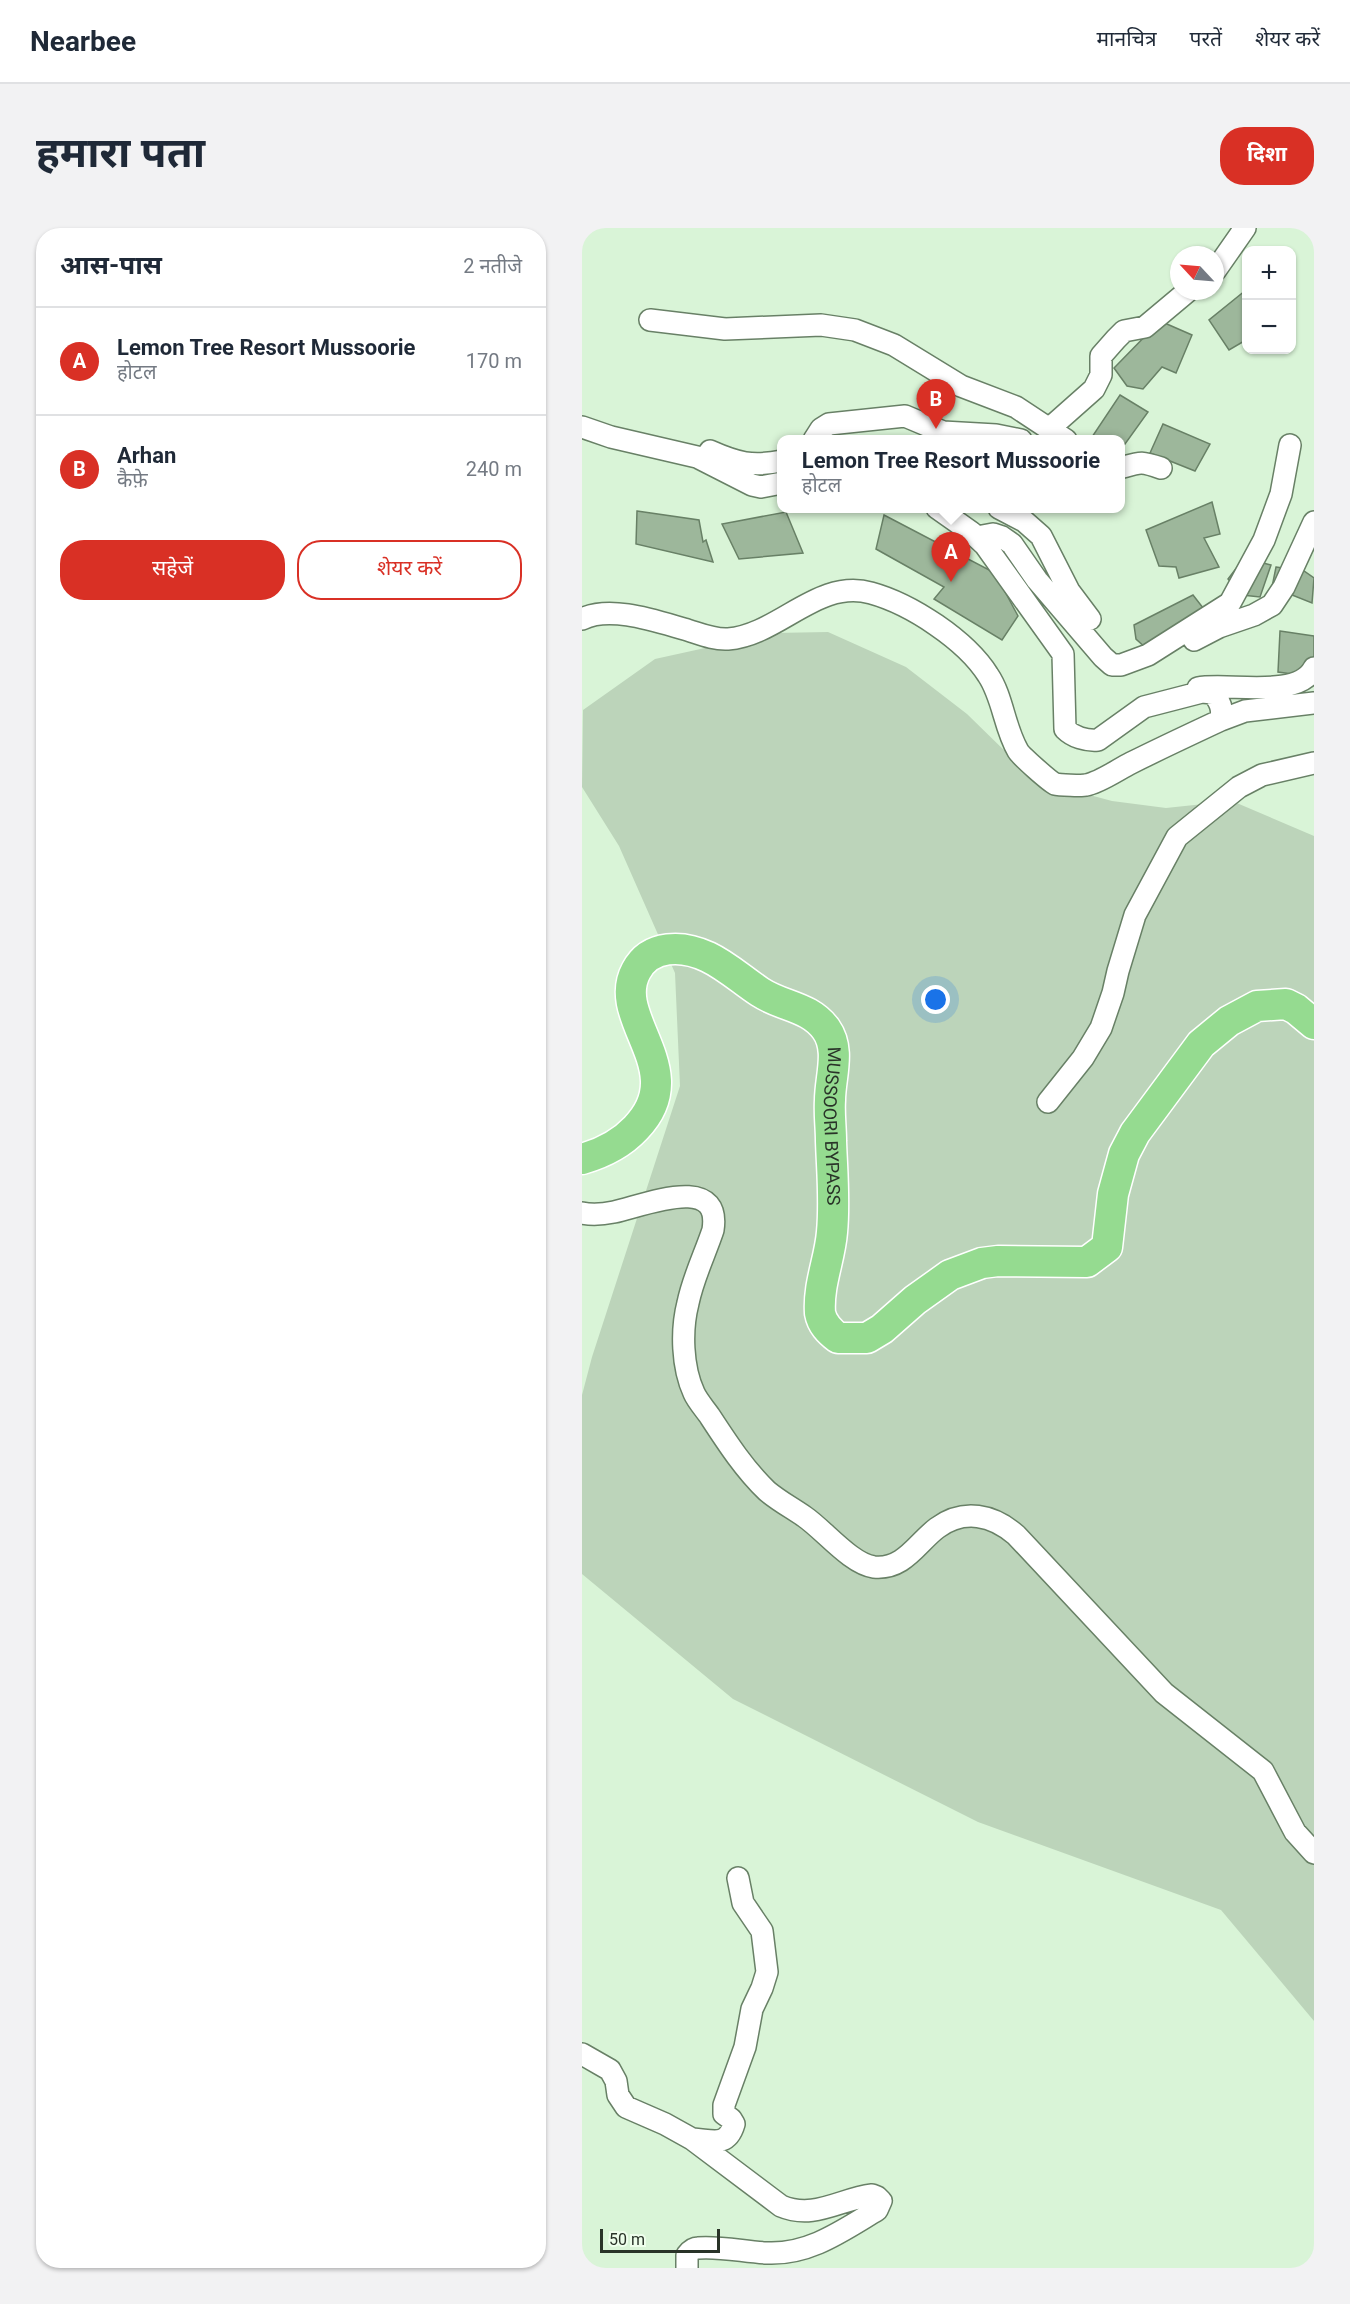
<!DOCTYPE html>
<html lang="hi">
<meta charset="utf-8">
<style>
body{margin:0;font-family:Roboto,"Noto Sans Devanagari",sans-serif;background:#f2f2f3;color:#1f2937}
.controls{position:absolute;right:18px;top:18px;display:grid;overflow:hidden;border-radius:12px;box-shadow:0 2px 4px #0004}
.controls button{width:54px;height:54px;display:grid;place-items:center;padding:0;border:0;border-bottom:2px solid #e0e1e3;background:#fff;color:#1f2937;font:30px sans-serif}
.compass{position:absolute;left:588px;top:18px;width:54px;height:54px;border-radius:50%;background:#fff;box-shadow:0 2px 4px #0004;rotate:296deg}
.scale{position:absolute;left:18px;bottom:15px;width:120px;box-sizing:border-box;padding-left:6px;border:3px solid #293328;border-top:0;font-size:16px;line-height:21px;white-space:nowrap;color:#293328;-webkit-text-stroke:4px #eefeec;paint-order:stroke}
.you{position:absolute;left:354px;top:772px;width:21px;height:21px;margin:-15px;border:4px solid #fff;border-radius:50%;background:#1a73e8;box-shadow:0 0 0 9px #1a73e833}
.badge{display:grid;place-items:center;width:39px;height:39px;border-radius:50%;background:#d93025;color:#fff;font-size:20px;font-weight:700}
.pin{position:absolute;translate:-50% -50px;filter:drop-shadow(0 2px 3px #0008)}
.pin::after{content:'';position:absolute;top:32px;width:21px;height:18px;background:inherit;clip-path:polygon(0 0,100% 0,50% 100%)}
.popup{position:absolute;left:195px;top:207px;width:348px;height:78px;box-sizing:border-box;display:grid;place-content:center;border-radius:12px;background:#fff;filter:drop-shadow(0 2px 4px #0005);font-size:20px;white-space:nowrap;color:#747a83}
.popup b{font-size:22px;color:#1f2937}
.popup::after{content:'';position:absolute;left:50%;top:100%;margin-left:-12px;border:12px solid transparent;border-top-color:#fff}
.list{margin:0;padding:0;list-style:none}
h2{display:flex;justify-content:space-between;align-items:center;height:78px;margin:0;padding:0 24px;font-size:26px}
h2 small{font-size:20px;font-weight:400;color:#747a83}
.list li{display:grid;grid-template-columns:39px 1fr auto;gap:18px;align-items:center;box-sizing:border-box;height:108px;padding:0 24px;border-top:2px solid #e0e1e3}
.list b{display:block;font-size:22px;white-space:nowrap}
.list p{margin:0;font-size:20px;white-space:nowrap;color:#747a83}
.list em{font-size:20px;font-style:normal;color:#747a83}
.actions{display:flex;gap:12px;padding:18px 24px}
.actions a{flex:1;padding:14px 0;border:2px solid #d93025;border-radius:24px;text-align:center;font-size:21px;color:#d93025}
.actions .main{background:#d93025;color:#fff}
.map{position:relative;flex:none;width:732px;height:2040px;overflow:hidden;border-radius:24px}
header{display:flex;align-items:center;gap:36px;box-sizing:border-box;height:84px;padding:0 30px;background:#fff;border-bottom:2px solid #e0e1e3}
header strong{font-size:28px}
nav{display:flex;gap:33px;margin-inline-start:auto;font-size:21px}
.intro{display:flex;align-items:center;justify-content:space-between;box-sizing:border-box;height:144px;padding:0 36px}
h1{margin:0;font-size:42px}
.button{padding:15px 27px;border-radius:24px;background:#d93025;color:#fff;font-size:21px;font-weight:700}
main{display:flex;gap:36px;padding:0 36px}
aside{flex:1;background:#fff;border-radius:24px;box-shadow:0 2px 4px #0004}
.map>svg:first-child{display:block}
.green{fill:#bcd4ba}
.building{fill:#9db79b;stroke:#688066;stroke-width:1.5}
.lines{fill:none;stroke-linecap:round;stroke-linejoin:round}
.minor-casing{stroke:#688066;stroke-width:24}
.highway-casing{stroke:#fff;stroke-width:33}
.minor{stroke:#fff;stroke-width:21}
.highway{stroke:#95db90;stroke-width:30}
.labels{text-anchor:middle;stroke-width:6;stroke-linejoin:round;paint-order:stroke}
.street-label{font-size:18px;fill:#293328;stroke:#eefeec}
</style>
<header>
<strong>Nearbee</strong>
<nav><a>मानचित्र</a><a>परतें</a><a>शेयर करें</a></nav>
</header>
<div class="intro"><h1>हमारा पता</h1><a class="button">दिशा</a></div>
<main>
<aside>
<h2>आस-पास<small>2 नतीजे</small></h2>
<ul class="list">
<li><span class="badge">A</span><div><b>Lemon Tree Resort Mussoorie</b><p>होटल</p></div><em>170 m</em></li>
<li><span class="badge">B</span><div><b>Arhan</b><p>कैफ़े</p></div><em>240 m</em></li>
</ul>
<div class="actions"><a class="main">सहेजें</a><a>शेयर करें</a></div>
</aside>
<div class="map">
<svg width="732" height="2040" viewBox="0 0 732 2040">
<rect width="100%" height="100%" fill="#d9f4d7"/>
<!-- green -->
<path class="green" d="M246,404L324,439L385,486L429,529L474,558L530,573L584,580L650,573L732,608V1793L639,1682L396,1594L151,1471L0,1346V1167L10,1129L98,858L93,745L37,618L0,559L1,482L73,431L191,405Z"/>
<!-- building -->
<path class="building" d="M664,62V112L647,122L627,92Z
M578,93L610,107L594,145L580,139L561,161L545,158L532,140Z
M538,167L566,184L538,223V212H508Z
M581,196L628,216L613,243L568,225Z
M630,274L638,306L622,310L637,339L597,350L594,339L577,338L564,302Z
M55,283L117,292L121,314L124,312L131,334L54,316Z
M204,284L221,325L157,331L140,296Z
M302,287L413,345L436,388L420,412L352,371L362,359L294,321Z
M662,330L689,337L678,369L660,367L646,351Z
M694,339L722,343L732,350L730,375L690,359Z
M611,367L632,394L574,429L554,411L552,397Z
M698,403L732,408V449L696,444Z"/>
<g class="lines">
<!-- minor casing -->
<g class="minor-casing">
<path id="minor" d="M633,43L663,0
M68,92L143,101L239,97L273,102L312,117L379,158L434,179L484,212
M0,199L29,209L115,229L170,257L179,259L200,255
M468,200L512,161L519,147V128L534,111L542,103L563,99L606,63
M232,212L239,201L247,196L323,188L361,204L414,207L439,212
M128,223C155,235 170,239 200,233
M538,240C559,234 558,233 579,240
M417,280L442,293L459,308L487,363L508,391
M395,309L411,306L420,309L430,316L455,352L521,429L530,437H539L566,427L648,375L682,312L699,266L708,217
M0,391C28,377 74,393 102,401C116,405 131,412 146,411C197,407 236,350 289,365C329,376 384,412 406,447C421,469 422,499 436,523C439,528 467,553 473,556C477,557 500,558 504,557C517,555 537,541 549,535C579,520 609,506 639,492C641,480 638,474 631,465L620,464L562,479L516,512C504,513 491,509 483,501L481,426L403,317L389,304L355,280
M612,412L637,399L672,387L690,377L702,359L732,294
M616,460C645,454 716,472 732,440
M639,492L663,483L732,475
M466,874L501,830L519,800L531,765L536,743L553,687L595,609L657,559L680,547L732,535
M0,985C10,987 22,986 32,984C61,978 140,944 131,1002C123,1026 111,1050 106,1075C99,1102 100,1139 112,1165C115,1172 122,1180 127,1187C144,1213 162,1241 185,1263C197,1273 210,1280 223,1289C242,1302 269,1336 292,1339C322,1342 335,1315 355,1300C382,1280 411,1287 434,1307L582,1465L681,1543L713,1604L732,1625
M0,1826L28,1842L34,1853L36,1867L44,1879L83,1896L110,1911L199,1978C232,1992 258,1971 290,1967L295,1969L299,1973L295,1982C260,2003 227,2027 185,2025C163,2024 138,2018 116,2020C111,2020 108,2023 105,2027V2040
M111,1911C130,1912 145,1920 152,1896L149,1891L142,1886V1877L163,1819L170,1781L180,1760L185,1744L180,1703L161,1675L156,1650"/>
</g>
<!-- highway casing -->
<g class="highway-casing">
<g id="highway">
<path id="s1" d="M0,931C21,925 39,916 54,900C110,842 28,791 54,743C68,716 101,717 126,729C145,738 161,753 178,764C201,779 227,778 244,801C259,822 248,849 248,872C247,886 249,899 249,913C250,943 253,973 250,1004C248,1031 236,1056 238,1085C240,1096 247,1103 256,1110H285L300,1101L333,1072L368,1047L400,1035L416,1033L505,1034L525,1019L531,966L542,926L553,905L619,816L647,793L675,778L704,776L714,781L732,796"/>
</g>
</g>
<!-- minor -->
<use href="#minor" class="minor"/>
<!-- highway -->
<use href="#highway" class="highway"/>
</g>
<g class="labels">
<!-- street labels -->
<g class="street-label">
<text dy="6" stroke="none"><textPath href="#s1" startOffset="550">MUSSOORI BYPASS</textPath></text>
</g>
</g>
</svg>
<div class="controls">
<button>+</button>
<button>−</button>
</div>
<svg class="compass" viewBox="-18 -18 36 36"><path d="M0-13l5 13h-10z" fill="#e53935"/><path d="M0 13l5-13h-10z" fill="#747a83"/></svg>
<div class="scale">50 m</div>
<div class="you"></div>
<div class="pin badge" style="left:369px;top:354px">A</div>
<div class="popup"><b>Lemon Tree Resort Mussoorie</b>होटल</div>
<div class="pin badge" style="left:354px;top:201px">B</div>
</div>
</main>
